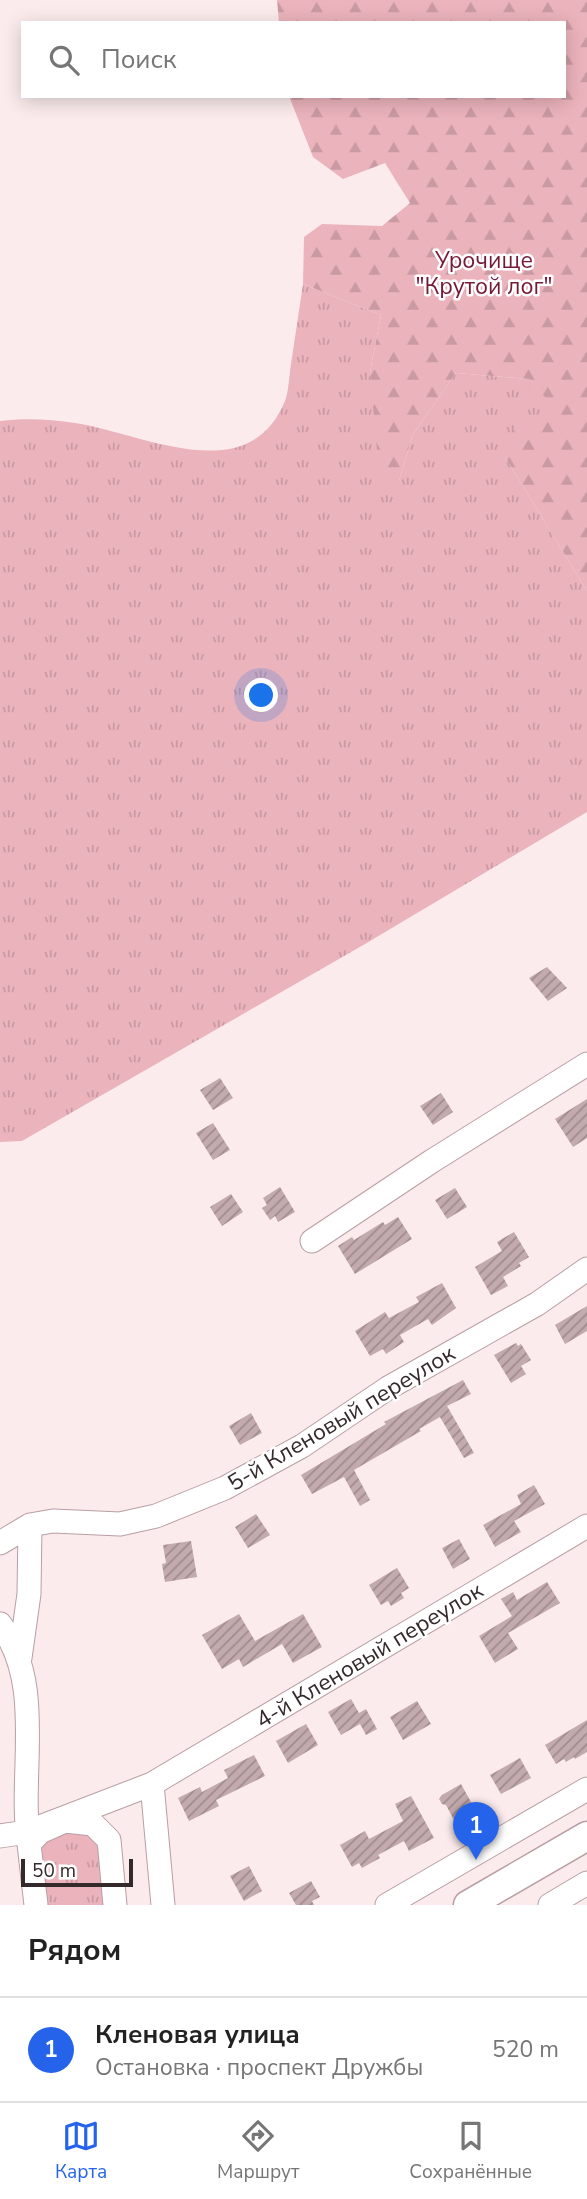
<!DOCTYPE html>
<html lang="ru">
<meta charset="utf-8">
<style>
body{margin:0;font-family:"Nunito Sans",sans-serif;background:#f2f2f2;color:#222}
.scale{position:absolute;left:21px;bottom:18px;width:112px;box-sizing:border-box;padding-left:7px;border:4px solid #342a2c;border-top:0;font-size:19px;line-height:24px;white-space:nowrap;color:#342a2c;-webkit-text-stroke:5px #fff;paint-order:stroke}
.you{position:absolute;left:262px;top:696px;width:24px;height:24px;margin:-18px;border:5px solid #fff;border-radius:50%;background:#1a73e8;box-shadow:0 0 0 10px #1a73e833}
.badge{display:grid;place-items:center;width:46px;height:46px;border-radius:50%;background:#2563eb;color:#fff;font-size:23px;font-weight:700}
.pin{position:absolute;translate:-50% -58px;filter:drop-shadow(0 2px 4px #0008)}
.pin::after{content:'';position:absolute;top:37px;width:24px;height:21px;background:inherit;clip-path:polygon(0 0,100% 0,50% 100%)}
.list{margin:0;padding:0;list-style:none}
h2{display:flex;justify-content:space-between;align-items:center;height:91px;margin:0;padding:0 28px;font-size:30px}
h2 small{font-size:23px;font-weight:400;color:#767676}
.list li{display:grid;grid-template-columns:46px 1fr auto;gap:21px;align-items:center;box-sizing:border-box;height:105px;padding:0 28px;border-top:2px solid #e0e0e0}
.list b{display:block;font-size:26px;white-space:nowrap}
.list p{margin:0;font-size:23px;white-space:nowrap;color:#767676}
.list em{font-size:23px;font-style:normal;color:#767676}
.icon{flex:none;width:38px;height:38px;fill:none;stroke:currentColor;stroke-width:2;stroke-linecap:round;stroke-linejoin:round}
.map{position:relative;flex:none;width:587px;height:1905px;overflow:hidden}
.search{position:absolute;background:#fff;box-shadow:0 4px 18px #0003;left:21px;right:21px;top:21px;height:77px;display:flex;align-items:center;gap:18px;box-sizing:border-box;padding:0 24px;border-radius:0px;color:#767676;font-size:26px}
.sheet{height:196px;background:#fff}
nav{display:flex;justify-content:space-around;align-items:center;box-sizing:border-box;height:98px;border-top:2px solid #e0e0e0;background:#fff;font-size:19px;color:#767676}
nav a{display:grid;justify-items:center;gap:4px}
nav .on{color:#2563eb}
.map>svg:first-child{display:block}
.grass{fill:url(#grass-tufts)}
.forest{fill:url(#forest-firs)}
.building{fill:url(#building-hatch)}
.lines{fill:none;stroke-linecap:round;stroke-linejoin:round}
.minor-casing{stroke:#b89fa3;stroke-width:25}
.major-casing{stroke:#b89fa3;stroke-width:31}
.minor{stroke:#fff;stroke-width:23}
.major{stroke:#fff;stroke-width:28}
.labels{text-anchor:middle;stroke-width:5;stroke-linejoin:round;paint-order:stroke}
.park-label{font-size:23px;fill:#751936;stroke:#fff}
.street-label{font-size:23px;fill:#342a2c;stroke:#fff}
</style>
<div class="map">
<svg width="587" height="1905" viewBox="0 0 587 1905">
<defs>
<pattern id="grass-tufts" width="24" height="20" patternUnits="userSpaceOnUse" patternTransform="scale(1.75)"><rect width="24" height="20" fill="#ebb3bc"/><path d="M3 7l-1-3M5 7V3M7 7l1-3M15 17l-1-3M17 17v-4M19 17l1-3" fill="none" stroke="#ca9aa2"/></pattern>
<pattern id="forest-firs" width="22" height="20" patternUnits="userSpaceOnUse" patternTransform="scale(1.75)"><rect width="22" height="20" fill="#ebb3bc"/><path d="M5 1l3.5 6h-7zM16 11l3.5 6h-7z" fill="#ca9aa2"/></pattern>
<pattern id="building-hatch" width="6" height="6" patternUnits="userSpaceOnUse" patternTransform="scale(1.75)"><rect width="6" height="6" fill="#c3aaae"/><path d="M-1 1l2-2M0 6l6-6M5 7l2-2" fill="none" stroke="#9f8b8e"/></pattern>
</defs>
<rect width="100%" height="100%" fill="#fbebed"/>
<!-- grass -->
<path class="grass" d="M303,284L381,315L370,372L399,481L413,434L456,373L529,379L560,413L505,457L587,591V812L365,944L22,1141L0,1142V421C24,418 50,419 75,423C142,433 248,491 285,401C289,390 289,376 291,364C295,337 299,311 303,284Z
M66,1829L89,1832L98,1846L105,1905H45L38,1848L46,1839Z"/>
<!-- forest -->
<path class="forest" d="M277,0H587V591L505,457L517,422L559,413L529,379L456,373L413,434L399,481L380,483L370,372L381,315L303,284L304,237L322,224L382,226L410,203L385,163L343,179L313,157L289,96H564V23H279Z"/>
<!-- building -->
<path class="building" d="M547,967L567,988L548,1001L529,978Z
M220,1078L233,1098L213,1110L200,1090Z
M441,1093L453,1112L433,1125L420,1106Z
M587,1099V1138L573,1147L555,1119Z
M213,1123L230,1150L213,1160L196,1133Z
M280,1187L295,1212L278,1222L275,1216L270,1220L262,1208L267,1205L263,1198Z
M455,1188L467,1207L447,1219L435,1200Z
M231,1194L243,1212L222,1226L210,1207Z
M398,1217L412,1239L355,1274L338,1246L352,1237L354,1240L383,1222L385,1225Z
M514,1232L529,1257L519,1263L521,1266L503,1277L508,1286L491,1295L475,1267L502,1251L497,1242Z
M442,1283L456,1308L432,1325L428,1319L400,1335L404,1342L386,1354L383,1349L370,1356L355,1331L385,1312L389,1318L419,1302L416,1297Z
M587,1306V1331L565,1344L555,1325Z
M516,1343L518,1346L521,1344L531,1360L521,1366L526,1374L511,1383L494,1355Z
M463,1380L471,1394L447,1406L474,1453L464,1458L440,1417L419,1429L421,1431L354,1470L370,1500L360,1506L344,1477L312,1494L301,1475L386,1424L384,1422Z
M251,1413L262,1433L240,1445L229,1426Z
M534,1485L545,1504L514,1521L521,1532L495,1547L483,1525L521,1504L517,1495Z
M256,1514L270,1535L248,1548L235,1527Z
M459,1539L470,1559L453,1569L442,1548Z
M191,1541L197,1577L165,1582L162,1564L166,1563L163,1545Z
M397,1568L409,1588L401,1593L404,1598L391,1606L388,1601L381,1605L369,1585Z
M547,1582L560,1603L508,1633L518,1649L495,1663L479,1636L512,1616L501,1599L513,1592L517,1600Z
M239,1614L255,1641L303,1614L322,1647L293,1663L282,1644L243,1667L239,1659L222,1669L202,1635Z
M351,1699L359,1713L366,1709L377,1729L366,1735L360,1724L341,1735L328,1712Z
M417,1701L431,1724L403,1740L390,1717Z
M587,1720V1752L575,1759L574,1757L566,1762L564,1759L556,1764L545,1745Z
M306,1724L318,1745L288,1763L276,1741Z
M254,1755L265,1776L216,1800L219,1806L189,1821L178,1798L200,1787L202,1792L228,1778L224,1770Z
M520,1758L531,1778L501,1794L490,1775Z
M461,1784L476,1811L455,1822L446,1805L442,1804L439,1799L442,1795Z
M411,1796L434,1838L409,1851L404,1841L378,1855L380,1858L362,1868L359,1863L352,1867L340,1845L365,1831L369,1839L403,1821L395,1804Z
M249,1866L262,1891L244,1901L230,1876Z
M311,1881L320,1897L312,1901L314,1905H296L289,1893Z"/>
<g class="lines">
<!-- minor casing -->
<g class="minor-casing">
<path id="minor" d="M312,1241L432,1161L587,1064
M0,1543L30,1525L53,1521L120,1524L156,1516L225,1488L302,1446L388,1388L537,1304L587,1269
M0,1624C46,1685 18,1773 29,1844
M20,1658L29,1594L30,1525
M152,1784L163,1905
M0,1836L27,1832L152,1784L587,1526
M36,1905L29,1844L40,1832L65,1821L93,1824L109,1840L115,1905
M387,1905L587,1789
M550,1905L587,1883"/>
</g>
<!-- major casing -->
<g class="major-casing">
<path id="major" d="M468,1905L587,1836"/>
</g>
<!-- minor -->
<use href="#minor" class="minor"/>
<!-- major -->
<use href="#major" class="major"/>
</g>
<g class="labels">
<!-- park labels -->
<g class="park-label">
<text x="484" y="268">Урочище<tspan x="484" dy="26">"Крутой лог"</tspan></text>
</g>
<!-- street labels -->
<g class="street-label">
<text transform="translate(341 1418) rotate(-31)" y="8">5-й Кленовый переулок</text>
<text transform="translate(369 1655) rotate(-31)" y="8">4-й Кленовый переулок</text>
</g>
</g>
</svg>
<div class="scale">50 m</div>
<div class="you"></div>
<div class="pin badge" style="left:476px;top:1860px">1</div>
<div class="search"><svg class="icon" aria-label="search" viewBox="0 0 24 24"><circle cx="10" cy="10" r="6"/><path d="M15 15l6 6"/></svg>Поиск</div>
</div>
<section class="sheet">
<h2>Рядом<small></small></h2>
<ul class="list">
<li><span class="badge">1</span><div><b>Кленовая улица</b><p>Остановка · проспект Дружбы</p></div><em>520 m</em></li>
</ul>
</section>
<nav>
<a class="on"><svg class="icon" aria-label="map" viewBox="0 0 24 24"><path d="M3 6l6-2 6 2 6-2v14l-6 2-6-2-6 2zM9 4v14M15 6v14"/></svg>Карта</a>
<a><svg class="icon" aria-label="directions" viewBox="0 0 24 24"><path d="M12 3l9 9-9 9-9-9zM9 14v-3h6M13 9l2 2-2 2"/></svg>Маршрут</a>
<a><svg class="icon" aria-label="saved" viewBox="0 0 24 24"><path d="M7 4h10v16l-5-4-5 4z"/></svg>Сохранённые</a>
</nav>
